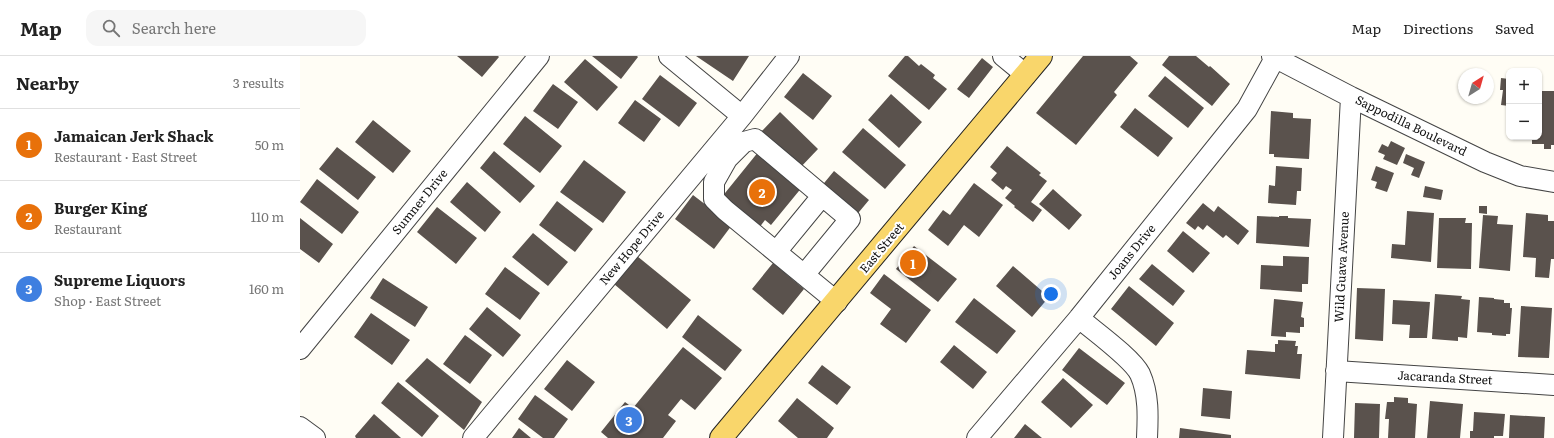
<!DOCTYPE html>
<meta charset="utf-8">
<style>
body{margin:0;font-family:Literata,serif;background:#f6f6f6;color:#222}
.controls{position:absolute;right:12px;top:12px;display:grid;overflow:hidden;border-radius:8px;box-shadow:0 1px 3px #0004}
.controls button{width:36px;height:36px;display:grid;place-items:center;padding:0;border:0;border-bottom:1px solid #e0e0e0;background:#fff;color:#222;font:20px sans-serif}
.compass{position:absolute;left:1158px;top:12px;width:36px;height:36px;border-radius:50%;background:#fff;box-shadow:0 1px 3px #0004;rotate:37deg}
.you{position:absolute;left:751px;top:238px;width:14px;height:14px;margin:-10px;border:3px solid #fff;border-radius:50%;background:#1a73e8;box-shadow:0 0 0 6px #1a73e833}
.badge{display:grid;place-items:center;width:26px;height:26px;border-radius:50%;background:#c4262e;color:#fff;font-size:13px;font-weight:700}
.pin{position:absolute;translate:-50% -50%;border:2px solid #fff;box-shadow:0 1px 4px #0006}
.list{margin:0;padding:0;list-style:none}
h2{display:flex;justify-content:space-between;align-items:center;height:52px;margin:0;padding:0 16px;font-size:17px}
h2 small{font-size:13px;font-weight:400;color:#767676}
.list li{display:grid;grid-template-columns:26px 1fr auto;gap:12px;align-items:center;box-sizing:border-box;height:72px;padding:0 16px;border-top:1px solid #e0e0e0}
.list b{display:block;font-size:15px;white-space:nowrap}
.list p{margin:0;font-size:13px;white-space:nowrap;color:#767676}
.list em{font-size:13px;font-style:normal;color:#767676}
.icon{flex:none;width:22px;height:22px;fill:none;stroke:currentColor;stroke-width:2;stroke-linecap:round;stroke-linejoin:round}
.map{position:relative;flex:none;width:1254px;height:382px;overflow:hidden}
header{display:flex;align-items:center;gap:24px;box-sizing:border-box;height:56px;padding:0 20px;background:#fff;border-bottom:1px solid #e0e0e0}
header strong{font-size:19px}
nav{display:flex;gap:22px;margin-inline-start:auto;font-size:14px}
.search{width:280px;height:36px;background:#f6f6f6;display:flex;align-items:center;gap:10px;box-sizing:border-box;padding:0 14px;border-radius:12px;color:#767676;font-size:15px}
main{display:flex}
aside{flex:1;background:#fff}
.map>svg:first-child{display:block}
.building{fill:#5a524d}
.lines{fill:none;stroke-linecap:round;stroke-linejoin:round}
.minor-casing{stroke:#444;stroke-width:22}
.major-casing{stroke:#222;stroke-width:24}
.minor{stroke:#fff;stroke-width:20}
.major{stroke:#f9d66b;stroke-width:22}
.labels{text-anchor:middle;stroke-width:4;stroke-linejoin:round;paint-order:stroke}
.street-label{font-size:12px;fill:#111;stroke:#fff}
</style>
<header>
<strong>Map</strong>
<div class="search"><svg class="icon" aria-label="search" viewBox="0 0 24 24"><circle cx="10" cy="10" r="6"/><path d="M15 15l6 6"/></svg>Search here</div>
<nav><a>Map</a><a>Directions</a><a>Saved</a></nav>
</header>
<main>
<aside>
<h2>Nearby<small>3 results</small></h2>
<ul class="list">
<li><span class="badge" style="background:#e8710a">1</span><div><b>Jamaican Jerk Shack</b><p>Restaurant · East Street</p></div><em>50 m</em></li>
<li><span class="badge" style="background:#e8710a">2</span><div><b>Burger King</b><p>Restaurant</p></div><em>110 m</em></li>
<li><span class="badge" style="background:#3f7fe0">3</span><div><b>Supreme Liquors</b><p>Shop · East Street</p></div><em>160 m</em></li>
</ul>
</aside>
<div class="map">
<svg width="1254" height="382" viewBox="0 0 1254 382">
<rect width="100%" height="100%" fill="#fffdf5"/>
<!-- building -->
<path class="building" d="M157,0H198L199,1L182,21Z
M292,0H337L338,1L321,23Z
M396,0H449L433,25Z
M605,0H608L619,10L621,8L635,19L633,22L647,33L629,54L588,20Z
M783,0H830L838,7L814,36L817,39L776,89L736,57Z
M869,0H896L909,11L910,10L930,28L912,50L862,9Z
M682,2L693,11L669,42L657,33Z
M285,3L318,31L297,55L264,26Z
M503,17L532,40L513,64L484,41Z
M360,19L397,47L379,71L342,43Z
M865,20L904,52L888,72L848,40Z
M1201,22L1209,23V50L1201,49L1203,34H1200Z
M253,28L278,46L258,73L233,55Z
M1239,35H1254V89H1251V93H1244V88H1232V81H1239Z
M591,38L622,66L599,92L568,64Z
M335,44L361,63L344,86L318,67Z
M835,52L873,82L858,101L820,71Z
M971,55L993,57V62L1011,63L1009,103L974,101V98H969Z
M480,56L518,93L498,114L460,77Z
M225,60L262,90L240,117L203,88Z
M73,64L111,95L93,117L55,86Z
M563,72L606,109L585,133L542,96Z
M1091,85L1105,92L1097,109L1083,103L1085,99L1078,96L1082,88L1088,91Z
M707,90L741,117L739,119L747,125L731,146L742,154L733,166L714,151L715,150L705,142L712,134L706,130L703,134L691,124L697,117L690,111Z
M37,91L76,121L58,144L19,113Z
M194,95L235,130L220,147L180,112Z
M459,95L503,130L471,169L465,164L459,172L421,142Z
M1106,98L1125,106L1119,122L1111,119L1114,112L1103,107Z
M284,104L326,136L303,167L260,136Z
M976,110L1002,112L1001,135H997L996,149L968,147L969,129L975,130Z
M1076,110L1094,117L1087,136L1075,132L1077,126L1071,124Z
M534,115L569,144L554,162L520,132Z
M17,123L59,156L42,178L0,146Z
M167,126L201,156L185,176L150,146Z
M674,127L703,149L679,181L664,169L648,190L628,174L643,154L650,159Z
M1125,130L1143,134L1141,144L1123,141Z
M753,133L782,159L769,174L739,148Z
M393,139L432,169L414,193L375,163Z
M257,145L293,173L275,196L239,169Z
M903,147L914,156L918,150L949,175L938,189L926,179L923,182L907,169L903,174L898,170L895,174L886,167Z
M1179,150H1187V158L1179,157Z
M137,151L177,182L156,208L117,176Z
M1107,155L1134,157L1131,206L1091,202L1092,188L1105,189Z
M1226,157L1248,159V165H1254V203H1251L1249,222L1235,221L1236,202L1223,201Z
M1183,159L1198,160L1197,168L1213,169L1210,215L1179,212Z
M957,160L979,161V160H988V162L1011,163L1009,191L956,187Z
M0,162L33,188L19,207L0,193Z
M1139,162H1166L1165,167H1172L1171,213L1137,212Z
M883,175L910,197L893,217L867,195Z
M233,177L268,206L248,230L212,201Z
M614,190L657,223L638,246L596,213Z
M337,200L391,244L367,273L314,228Z
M983,200L1009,201L1008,228H1002V236L960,233L961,209L983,210Z
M473,207L504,233L483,259L452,233Z
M852,208L885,235L873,250L839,223Z
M713,210L749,241L732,261L696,230Z
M205,211L240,237L220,264L185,238Z
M584,218L631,254L606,287L580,268L591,253L570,237Z
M83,222L128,251L115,271L70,242Z
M829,230L874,267L856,290L811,253Z
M1057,232L1085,233L1083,285L1055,283Z
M1135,238L1162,240L1161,243L1170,244L1167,282L1158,281V285L1132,283Z
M1179,241L1194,242V243L1204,244V247H1210V252H1212L1210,278H1206V280L1192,279V277L1177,276Z
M674,242L716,275L697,298L655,266Z
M974,243L1003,246L1001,261L1004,262V271H1000V277L986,276V281L971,280Z
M1093,244L1130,246L1127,282H1109L1110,269L1092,268Z
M1221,250L1252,252L1249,302L1218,301Z
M187,251L221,279L203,301L169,273Z
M71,257L110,284L92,309L54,281Z
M398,259L442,294L425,315L382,281Z
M165,279L192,299L170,328L143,308Z
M978,284L996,285L995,290H998L997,298H1002L1000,323L945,318L947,294L975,296V288H978Z
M654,289L687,316L673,333L640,306Z
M383,291L422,322L395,354L381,343L368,359L376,365L363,382H308L301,376L325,346L333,352Z
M779,292L825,327L807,349L762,314Z
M127,302L182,346L164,374L105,325Z
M267,304L295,326L272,355L244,333Z
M522,309L551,331L537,349L508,327Z
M763,322L793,349L771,372L741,346Z
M98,326L139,360L122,381L81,347Z
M903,332L932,335L930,363L901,360Z
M235,339L268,363L254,382H243L218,363Z
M1094,341L1108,342V347L1117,348L1115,382H1088L1089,363H1085L1087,346H1094Z
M497,342L534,372L527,382H498L478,365Z
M1130,345L1163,348L1160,382H1127Z
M1055,347L1080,348L1079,382H1054Z
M1174,356L1205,358L1203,380H1194V382H1170V375H1173Z
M74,358L101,382H56L55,380Z
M1210,359L1245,361L1244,382H1209Z
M725,368L742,382H714Z
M219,372L231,382H212Z
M880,372L931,379V382H879Z"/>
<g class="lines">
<!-- minor casing -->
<g class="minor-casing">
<path id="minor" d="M369,0L442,60
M703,0L726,19
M972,0L1051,41L1185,106L1220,120L1254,126
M476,196L522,140
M504,219L550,163L455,83L444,86L427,103L414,126V143L425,154L537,246
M779,262C794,275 832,302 840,318C849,338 848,361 847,382
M0,293L239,0
M1036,315L1254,329
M0,371L15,382
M173,382L442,60L489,0
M677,382L779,262L947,53L975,2
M1033,382L1051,41"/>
</g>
<!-- major casing -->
<g class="major-casing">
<path id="major" d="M421,382L741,0"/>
</g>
<!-- minor -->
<use href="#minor" class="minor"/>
<!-- major -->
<use href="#major" class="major"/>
</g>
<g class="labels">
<!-- street labels -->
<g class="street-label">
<text transform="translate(1111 70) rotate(26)" y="4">Sappodilla Boulevard</text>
<text transform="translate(120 146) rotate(-51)" y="4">Sumner Drive</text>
<text transform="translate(332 192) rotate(-50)" y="4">New Hope Drive</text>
<text transform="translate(582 192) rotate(-50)" y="4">East Street</text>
<text transform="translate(832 196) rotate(-51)" y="4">Joans Drive</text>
<text transform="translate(1042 211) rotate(-87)" y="4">Wild Guava Avenue</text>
<text transform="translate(1145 322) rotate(3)" y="4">Jacaranda Street</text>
</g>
</g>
</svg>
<div class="controls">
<button>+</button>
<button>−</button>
</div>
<svg class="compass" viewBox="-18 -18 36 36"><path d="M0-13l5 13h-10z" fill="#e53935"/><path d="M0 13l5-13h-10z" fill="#767676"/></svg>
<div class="you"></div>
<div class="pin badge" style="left:613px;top:207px;background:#e8710a">1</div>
<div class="pin badge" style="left:462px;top:136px;background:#e8710a">2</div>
<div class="pin badge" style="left:329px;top:364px;background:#3f7fe0">3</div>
</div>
</main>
